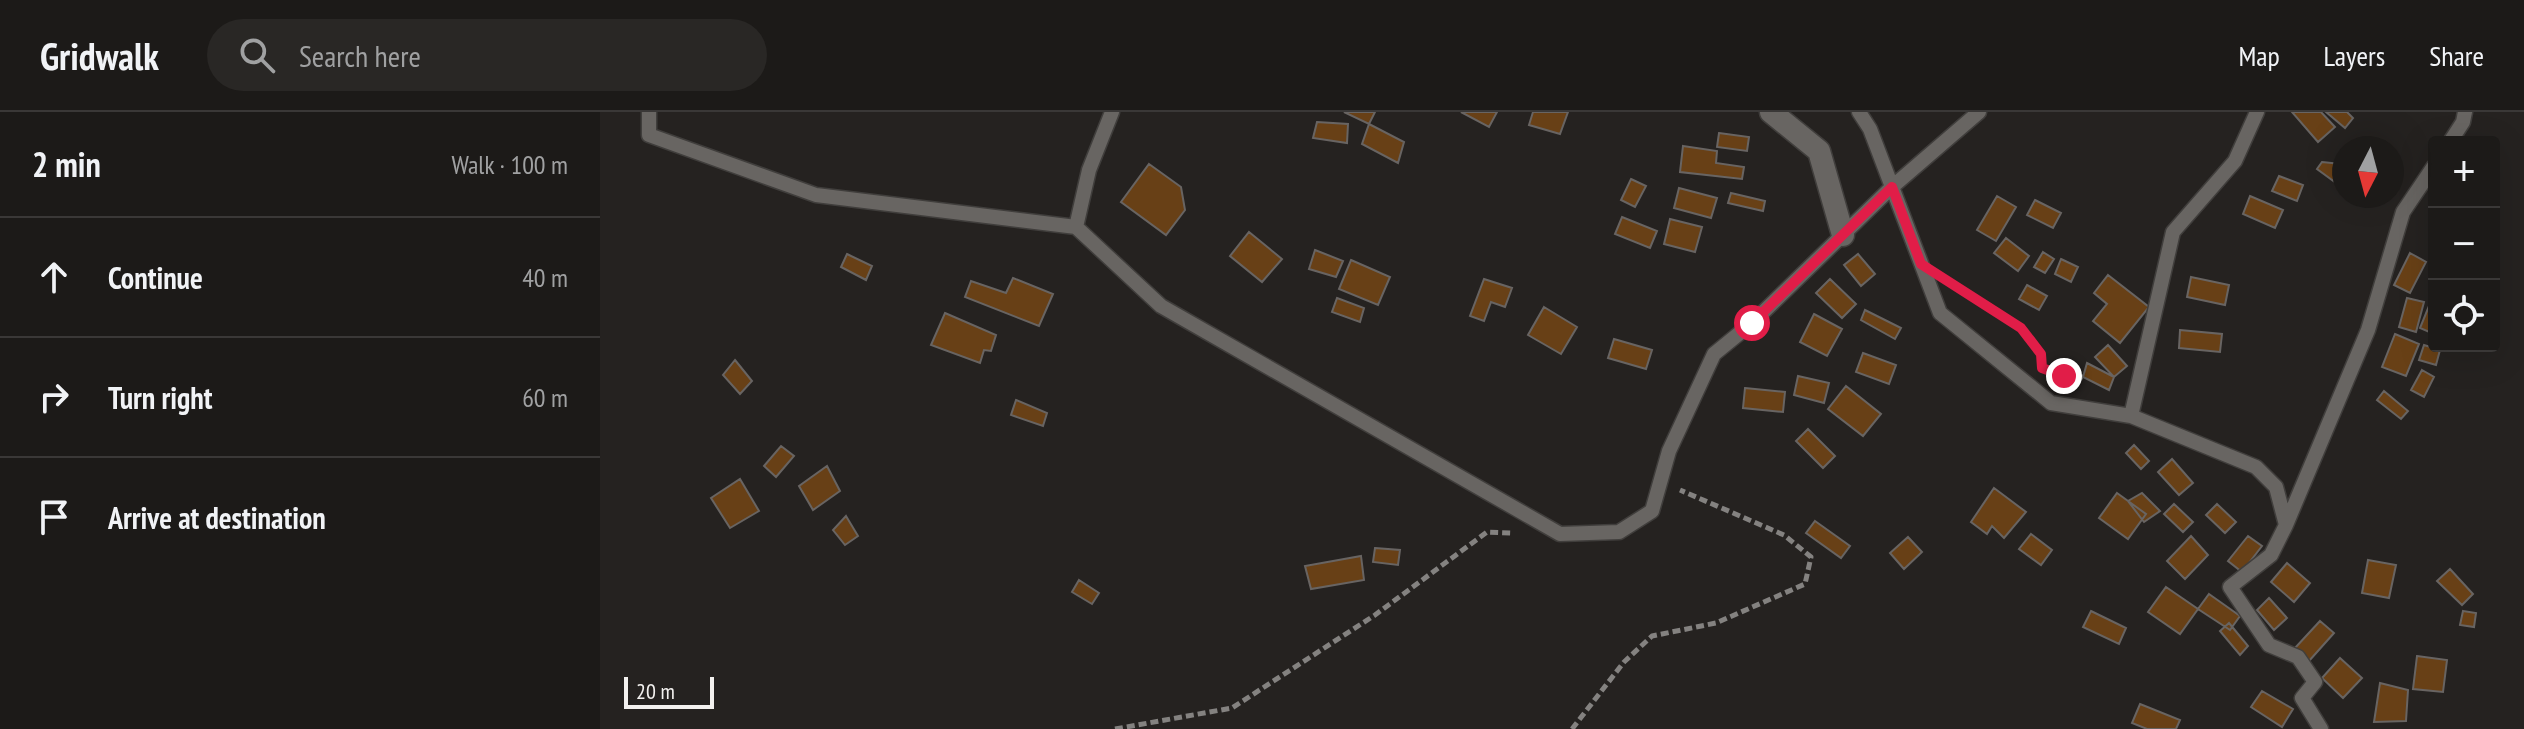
<!DOCTYPE html>
<meta charset="utf-8">
<style>
body{margin:0;font-family:"PT Sans Narrow",sans-serif;background:#292725;color:#f1f3f6}
.controls{position:absolute;right:24px;top:24px;display:grid;overflow:hidden;border-radius:8px;box-shadow:0 8px 32px #0002}
.controls button{width:72px;height:72px;display:grid;place-items:center;padding:0;border:0;border-bottom:2px solid #3a3837;background:#1c1a18;color:#f1f3f6;font:40px sans-serif}
.compass{position:absolute;left:1732px;top:24px;width:72px;height:72px;border-radius:50%;background:#1c1a18;box-shadow:0 8px 32px #0002;rotate:186deg}
.scale{position:absolute;left:24px;bottom:20px;width:90px;box-sizing:border-box;padding-left:8px;border:4px solid #f3f1ef;border-top:0;font-size:22px;line-height:28px;white-space:nowrap;color:#f3f1ef;-webkit-text-stroke:6px #252220;paint-order:stroke}
.stop{position:absolute;width:24px;height:24px;margin:-18px;border:6px solid #e11d48;border-radius:50%;background:#fff}
.stop.end{background:#e11d48;border-color:#fff;box-shadow:0 2px 8px #0008}
.list{margin:0;padding:0;list-style:none}
h2{display:flex;justify-content:space-between;align-items:center;height:104px;margin:0;padding:0 32px;font-size:34px}
h2 small{font-size:26px;font-weight:400;color:#a0a1a2}
.list li{display:grid;grid-template-columns:52px 1fr auto;gap:24px;align-items:center;box-sizing:border-box;height:120px;padding:0 32px;border-top:2px solid #3a3837}
.list b{display:block;font-size:30px;white-space:nowrap}
.list em{font-size:26px;font-style:normal;color:#a0a1a2}
.icon{flex:none;width:44px;height:44px;fill:none;stroke:currentColor;stroke-width:2;stroke-linecap:round;stroke-linejoin:round}
.map{position:relative;flex:none;width:1924px;height:617px;overflow:hidden}
header{display:flex;align-items:center;gap:48px;box-sizing:border-box;height:112px;padding:0 40px;background:#1c1a18;border-bottom:2px solid #3a3837}
header strong{font-size:38px}
nav{display:flex;gap:44px;margin-inline-start:auto;font-size:28px}
.search{width:560px;height:72px;background:#292725;display:flex;align-items:center;gap:20px;box-sizing:border-box;padding:0 28px;border-radius:44px;color:#a0a1a2;font-size:30px}
main{display:flex}
aside{flex:1;background:#1c1a18}
.map>svg:first-child{display:block}
.building{fill:#684016;stroke:#686462;stroke-width:2}
.lines{fill:none;stroke-linecap:round;stroke-linejoin:round}
.service-casing{stroke:#403e3c;stroke-width:17}
.minor-casing{stroke:#403e3c;stroke-width:25}
.path{stroke:#848280;stroke-width:5;stroke-dasharray:8 4;stroke-linecap:butt}
.service{stroke:#686562;stroke-width:14}
.minor{stroke:#686562;stroke-width:22}
.route{stroke:#e11d48;stroke-width:10}
</style>
<header>
<strong>Gridwalk</strong>
<div class="search"><svg class="icon" aria-label="search" viewBox="0 0 24 24"><circle cx="10" cy="10" r="6"/><path d="M15 15l6 6"/></svg>Search here</div>
<nav><a>Map</a><a>Layers</a><a>Share</a></nav>
</header>
<main>
<aside>
<h2>2 min<small>Walk · 100 m</small></h2>
<ul class="list">
<li><svg class="icon" aria-label="ahead" viewBox="0 0 24 24"><path d="M12 20V5M6 11l6-6 6 6"/></svg><div><b>Continue</b></div><em>40 m</em></li>
<li><svg class="icon" aria-label="right" viewBox="0 0 24 24"><path d="M7 20v-9h11M14 6l5 5-5 5"/></svg><div><b>Turn right</b></div><em>60 m</em></li>
<li><svg class="icon" aria-label="arrive" viewBox="0 0 24 24"><path d="M6 21V4h12l-3 4 3 4H6"/></svg><div><b>Arrive at destination</b></div></li>
</ul>
</aside>
<div class="map">
<svg width="1924" height="617" viewBox="0 0 1924 617">
<rect width="100%" height="100%" fill="#252220"/>
<!-- building -->
<path class="building" d="M744,0H775L769,12Z
M861,0H897L889,15Z
M933,0H968L960,22L929,13Z
M1692,0H1721L1735,15L1718,30Z
M1726,0H1747L1753,6L1745,16Z
M717,10L748,12L747,31L713,26Z
M769,12L804,30L798,51L762,32Z
M1119,21L1149,25L1147,39L1117,35Z
M1083,34L1117,39L1116,51L1144,55L1142,67L1080,60Z
M1722,50L1741,52L1744,50L1743,76L1717,57Z
M549,52L581,75L585,98L566,123L521,90Z
M1679,64L1703,73L1697,89L1672,79Z
M1031,67L1046,74L1035,95L1021,88Z
M1079,76L1117,86L1111,106L1074,96Z
M1131,81L1165,89L1163,99L1128,91Z
M1397,84L1416,95L1396,129L1377,118Z
M1650,84L1683,98L1675,116L1643,102Z
M1435,88L1461,101L1453,116L1427,103Z
M1022,105L1057,119L1050,136L1015,122Z
M1070,107L1102,115L1095,140L1064,132Z
M649,120L682,147L662,170L630,144Z
M1406,126L1429,144L1418,159L1394,141Z
M715,138L743,149L736,165L709,157Z
M1443,140L1454,147L1445,161L1434,155Z
M1810,141L1826,150L1810,181L1794,173Z
M247,142L272,154L266,168L241,155Z
M1258,142L1275,162L1261,174L1244,153Z
M1461,147L1478,155L1471,170L1455,162Z
M751,148L790,165L778,193L739,177Z
M1508,163L1549,195L1520,231L1493,209L1507,192L1494,181Z
M1591,165L1629,173L1625,193L1587,185Z
M413,166L453,182L439,214L365,185L371,169L406,181Z
M884,167L912,176L905,195L891,190L884,209L870,204Z
M1230,167L1256,192L1242,206L1216,181Z
M1427,173L1447,184L1439,198L1419,187Z
M737,186L764,196L760,210L732,200Z
M1807,186L1824,190L1816,220L1799,215Z
M1831,189L1834,190V222L1820,216Z
M944,195L977,215L961,242L928,223Z
M1265,198L1301,216L1295,227L1261,208Z
M345,201L396,223L391,239L384,238L380,251L331,233Z
M1214,202L1242,217L1227,244L1200,230Z
M1580,218L1622,222L1620,240L1579,236Z
M1795,222L1819,232L1806,264L1782,255Z
M1014,227L1052,238L1046,257L1008,246Z
M1508,233L1527,254L1514,265L1495,245Z
M1824,233L1840,238L1836,253L1819,248Z
M1263,241L1296,253L1289,272L1256,260Z
M135,248L152,269L140,282L123,263Z
M1487,251L1514,265L1509,278L1483,265Z
M1822,258L1834,265L1824,285L1811,278Z
M1198,264L1229,271L1224,291L1194,283Z
M1246,274L1281,302L1263,324L1228,297Z
M1145,276L1185,280L1183,300L1143,296Z
M1784,279L1808,299L1801,307L1777,288Z
M416,288L447,301L443,314L411,303Z
M1208,317L1235,344L1223,356L1196,329Z
M1534,333L1549,349L1541,357L1526,341Z
M181,334L194,344L176,365L164,354Z
M1572,347L1593,371L1579,383L1558,360Z
M227,354L240,379L213,398L199,374Z
M140,367L159,399L130,416L111,386Z
M1394,376L1426,400L1404,426L1392,414L1387,422L1371,410Z
M1517,381L1546,402L1528,427L1499,406Z
M1542,381L1560,399L1544,410L1528,389Z
M1574,392L1593,410L1583,420L1564,402Z
M1617,392L1636,410L1625,421L1606,403Z
M246,404L258,424L245,433L233,418Z
M1215,409L1250,434L1241,446L1206,421Z
M1431,422L1452,438L1441,453L1419,437Z
M1591,424L1608,443L1585,467L1567,449Z
M1648,424L1662,434L1642,460L1628,449Z
M1308,425L1322,440L1304,457L1290,441Z
M775,436L800,438L798,453L773,450Z
M761,444L764,468L711,477L705,454Z
M1768,448L1796,453L1789,486L1762,481Z
M1687,451L1710,471L1694,490L1671,470Z
M1850,457L1873,482L1862,493L1837,469Z
M479,468L499,481L492,492L472,480Z
M1566,475L1598,497L1580,522L1548,500Z
M1609,482L1640,504L1630,518L1598,497Z
M1669,486L1687,506L1674,518L1657,498Z
M1491,499L1526,516L1519,532L1483,515Z
M1863,499L1876,501L1874,515L1860,513Z
M1720,509L1734,521L1709,549L1695,536Z
M1629,511L1648,534L1640,543L1620,519Z
M1817,544L1847,548L1843,580L1813,577Z
M1740,546L1762,566L1743,586L1722,566Z
M1780,571L1808,578L1806,609L1774,610Z
M1662,579L1693,597L1682,615L1651,595Z
M1540,592L1580,608L1576,617H1547L1532,611Z"/>
<g class="lines">
<!-- service casing -->
<g class="service-casing">
<path id="service" d="M49,0V23L216,83L476,115L561,194L960,422L1019,420L1052,399L1069,339L1114,242L1152,211L1292,75L1379,0
M1259,0L1270,17L1340,201L1451,291L1531,304L1656,355L1676,375L1686,413L1671,443L1630,475L1669,533L1698,545L1715,570L1702,586L1721,617
M1850,30L1863,10L1865,0
M476,115L489,58L512,0
M1531,304L1573,120L1635,49L1657,0
M1686,413L1768,218L1803,100L1834,54"/>
</g>
<!-- minor casing -->
<g class="minor-casing">
<path id="minor" d="M1171,0L1219,39L1243,123"/>
</g>
<!-- path -->
<path class="path" d="M1352,172C1383,191 1440,215 1442,256L1464,264L1483,265
M515,617L632,596L775,503L887,420L911,421
M972,617L1024,550L1052,524L1116,511L1205,472L1211,445L1184,423L1080,378"/>
<!-- service -->
<use href="#service" class="service"/>
<!-- minor -->
<use href="#minor" class="minor"/>
</g>
<g class="lines">
<!-- route -->
<path class="route" d="M1152,211L1292,75L1321,152L1421,216L1441,242L1442,256L1464,264"/>
</g>
</svg>
<div class="controls">
<button>+</button>
<button>−</button>
<button><svg class="icon" aria-label="locate" viewBox="0 0 24 24"><circle cx="12" cy="12" r="6"/><path d="M12 2v4M12 18v4M2 12h4M18 12h4"/></svg></button>
</div>
<svg class="compass" viewBox="-18 -18 36 36"><path d="M0-13l5 13h-10z" fill="#e53935"/><path d="M0 13l5-13h-10z" fill="#a0a1a2"/></svg>
<div class="scale">20 m</div>
<div class="stop" style="left:1152px;top:211px"></div>
<div class="stop end" style="left:1464px;top:264px"></div>
</div>
</main>
